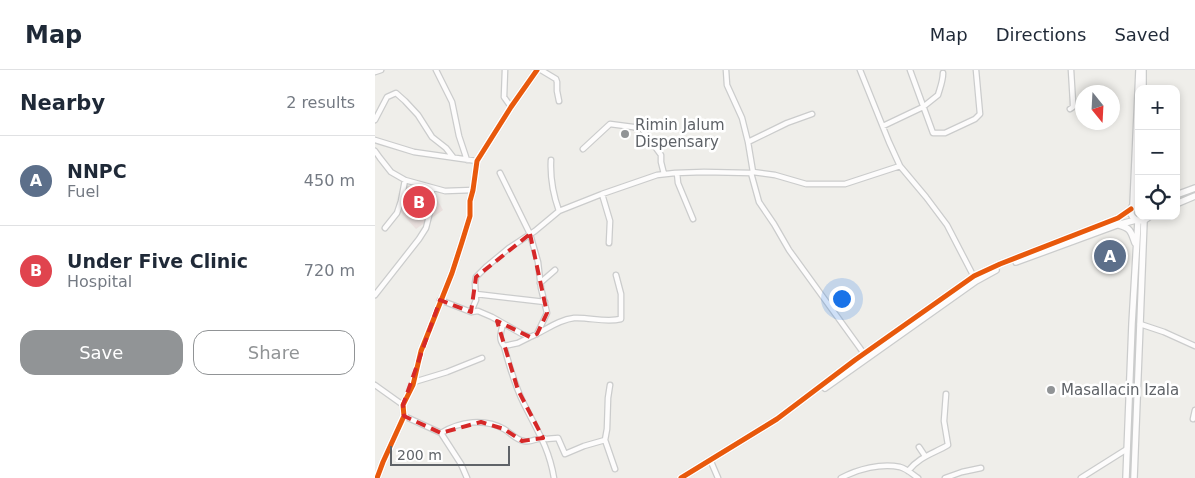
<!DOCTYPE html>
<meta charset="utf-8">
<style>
body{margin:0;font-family:"DejaVu Sans",sans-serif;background:#f6f6f7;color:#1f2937}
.controls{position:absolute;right:15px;top:15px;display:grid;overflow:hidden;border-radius:10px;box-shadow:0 2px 8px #0003}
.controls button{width:45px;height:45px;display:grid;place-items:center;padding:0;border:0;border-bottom:1px solid #e0e1e3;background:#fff;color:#1f2937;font:25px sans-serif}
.compass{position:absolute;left:700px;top:15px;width:45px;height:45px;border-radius:50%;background:#fff;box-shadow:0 2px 8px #0003;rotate:162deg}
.scale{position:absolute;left:15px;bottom:12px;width:120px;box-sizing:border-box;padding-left:5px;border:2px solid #5f6368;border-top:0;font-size:14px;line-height:18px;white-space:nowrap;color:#5f6368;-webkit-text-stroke:4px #fff;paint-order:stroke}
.you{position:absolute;left:466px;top:228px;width:18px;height:18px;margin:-12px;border:4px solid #fff;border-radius:50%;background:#1a73e8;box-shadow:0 0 0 8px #1a73e833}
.badge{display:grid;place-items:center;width:32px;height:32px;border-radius:50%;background:#919496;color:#fff;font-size:16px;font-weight:700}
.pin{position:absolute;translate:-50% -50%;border:2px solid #fff;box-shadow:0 1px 5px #0006}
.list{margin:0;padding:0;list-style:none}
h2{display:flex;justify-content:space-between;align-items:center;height:65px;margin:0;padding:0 20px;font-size:21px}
h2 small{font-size:16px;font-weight:400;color:#747a83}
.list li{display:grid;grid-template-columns:32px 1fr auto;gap:15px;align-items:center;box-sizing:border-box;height:90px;padding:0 20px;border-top:1px solid #e0e1e3}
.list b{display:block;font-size:19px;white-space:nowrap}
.list p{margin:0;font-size:16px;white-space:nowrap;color:#747a83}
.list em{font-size:16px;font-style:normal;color:#747a83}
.actions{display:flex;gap:10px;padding:15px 20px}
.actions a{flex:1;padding:11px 0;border:1px solid #919496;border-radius:15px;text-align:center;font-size:18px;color:#919496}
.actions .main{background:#919496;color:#fff}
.icon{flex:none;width:28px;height:28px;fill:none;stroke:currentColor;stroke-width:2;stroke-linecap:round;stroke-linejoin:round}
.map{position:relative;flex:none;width:820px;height:408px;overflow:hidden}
header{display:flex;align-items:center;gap:30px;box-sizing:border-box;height:70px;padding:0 25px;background:#fff;border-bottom:1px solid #e0e1e3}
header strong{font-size:24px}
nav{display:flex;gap:28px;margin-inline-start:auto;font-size:18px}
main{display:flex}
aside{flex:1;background:#fff}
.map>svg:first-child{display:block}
.medical{fill:#eae0de}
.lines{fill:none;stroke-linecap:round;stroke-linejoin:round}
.minor-casing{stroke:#cbcccc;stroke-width:7}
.tertiary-casing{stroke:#cbcccc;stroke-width:8}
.minor{stroke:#fdfcfc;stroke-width:4.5}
.tertiary{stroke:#fdfcfc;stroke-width:5.5}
.cycleway-casing{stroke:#fff;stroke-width:8}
.cycleway{stroke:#e8590c;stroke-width:5}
.marked{fill:none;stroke:#d62828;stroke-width:4;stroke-dasharray:10 6;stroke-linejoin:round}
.poi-dot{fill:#919496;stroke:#fff;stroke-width:2}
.labels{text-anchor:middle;stroke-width:5;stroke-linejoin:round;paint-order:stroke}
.poi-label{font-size:15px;fill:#5f6368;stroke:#fff;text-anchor:start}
</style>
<header>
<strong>Map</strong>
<nav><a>Map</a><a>Directions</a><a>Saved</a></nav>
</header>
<main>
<aside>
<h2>Nearby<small>2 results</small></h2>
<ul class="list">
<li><span class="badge" style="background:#5c6f8a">A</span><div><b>NNPC</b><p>Fuel</p></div><em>450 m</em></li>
<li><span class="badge" style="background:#e0444e">B</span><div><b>Under Five Clinic</b><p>Hospital</p></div><em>720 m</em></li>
</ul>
<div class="actions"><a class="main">Save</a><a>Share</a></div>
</aside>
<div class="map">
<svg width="820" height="408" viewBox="0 0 820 408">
<rect width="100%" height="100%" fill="#efeeea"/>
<!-- medical -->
<path class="medical" d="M28,114L59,124L68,140L41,159L23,139Z"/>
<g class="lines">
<!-- minor casing -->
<g class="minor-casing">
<path id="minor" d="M61,0L77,32L84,66L92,90
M130,0L129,27L136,37
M166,0L181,9L182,12V21L184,31
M351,0L352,15L367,48L373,72
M485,0L514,72L525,96L551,127L572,155L599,207
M535,0L558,63H570L600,49L605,44L601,0
M0,2L6,0
M695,39L698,37V33L696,0
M0,50L12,27L21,23L30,31L43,45L57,67L71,78L78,87
M508,56L548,37L563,25C565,18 568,11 568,3
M0,70L39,82L102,91
M208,79L235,54L258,57L267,59L286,85V92L289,104
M0,81L5,88L16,102L30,110L70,121L98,120
M176,90C175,108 178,124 184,141
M378,102L400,105L431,114H470L525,96
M125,103L155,164L163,192L166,218L172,243L162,264
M302,103L303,113L318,149
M376,103L384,132L399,154L414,180L490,285
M227,124L235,151L234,173
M10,158L22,143L26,131L30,110
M165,213L180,200
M101,224L170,232
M0,225L44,169L51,158L55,142L57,118
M65,230L96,242L103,241L117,247L147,264L155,267C170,261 182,250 199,248C215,247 230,253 246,249V224L241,205
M96,242L101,230L100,213L101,207L111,197L134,178L160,161L184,141L227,124L282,105L300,103L329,102L376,103L378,102L373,72L412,53L437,44
M128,254C126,262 123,269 129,276
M765,254L789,262L820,276
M155,267L143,273L129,276C134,295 140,316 149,334C162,360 174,378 179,408
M39,312L72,302L107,288
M0,315L28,335
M29,346L66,363L86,394L92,408
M818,349L820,340
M66,363C85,351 110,348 129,359C136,363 141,370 149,371C156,373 161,368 168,368C169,368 170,369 172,369C175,369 179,368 183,368L190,384L209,376L230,370L240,399
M230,370L232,359L233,328L235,315
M544,377L550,386
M337,394L343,408
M533,401C545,386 558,384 573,375L569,351L571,324
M466,408C483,399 506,393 525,397C532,399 537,404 543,408
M570,408L587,402L606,398
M706,408L752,379"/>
</g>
<!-- tertiary casing -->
<g class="tertiary-casing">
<path id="tertiary" d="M768,19V0
M801,125L820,118
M764,131C746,139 761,160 775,146
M801,134L820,126
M758,135L764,0
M744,155C756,158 756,162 760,173
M641,192L742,155L761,150
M450,318L601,211L621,200
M2,408L8,392L29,346L28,335L38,315L46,281L77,203L87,172L95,146V131L98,120L102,91L136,37L162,0
M306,408L402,349L480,290L599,206L625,194L743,148L756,139
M751,408L757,254L763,151
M759,408L769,151"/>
</g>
<!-- minor -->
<use href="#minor" class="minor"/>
<!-- tertiary -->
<use href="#tertiary" class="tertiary"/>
<!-- cycleway casing -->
<g class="cycleway-casing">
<path id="cycleway" d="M2,408L8,392L29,346L28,335L38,315L46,281L77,203L87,172L95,146V131L98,120L102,91L136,37L162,0
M306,408L402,349L480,290L599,206L625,194L743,148L756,139"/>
</g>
<!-- cycleway -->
<use href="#cycleway" class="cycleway"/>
</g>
<!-- marked area -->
<path class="marked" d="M155,164L172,243L162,264L155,267L122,251L143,320L168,368L147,371L129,359L106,352L66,363L29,346L28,335L65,230L96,242L101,207Z"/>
<!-- markers -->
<g class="poi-dot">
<circle cx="250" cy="64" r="5"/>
<circle cx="676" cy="320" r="5"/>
</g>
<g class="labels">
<!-- poi labels -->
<g class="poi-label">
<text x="260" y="60">Rimin Jalum<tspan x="260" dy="17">Dispensary</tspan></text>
<text x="686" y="325">Masallacin Izala</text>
</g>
</g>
</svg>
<div class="controls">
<button>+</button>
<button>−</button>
<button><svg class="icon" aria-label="locate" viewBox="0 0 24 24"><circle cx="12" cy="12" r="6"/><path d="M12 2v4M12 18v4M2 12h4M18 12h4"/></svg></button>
</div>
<svg class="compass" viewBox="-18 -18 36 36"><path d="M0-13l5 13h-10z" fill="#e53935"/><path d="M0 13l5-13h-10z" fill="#747a83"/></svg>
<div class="scale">200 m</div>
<div class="you"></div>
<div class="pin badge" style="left:735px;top:186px;background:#5c6f8a">A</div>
<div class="pin badge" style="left:44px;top:132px;background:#e0444e">B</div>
</div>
</main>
